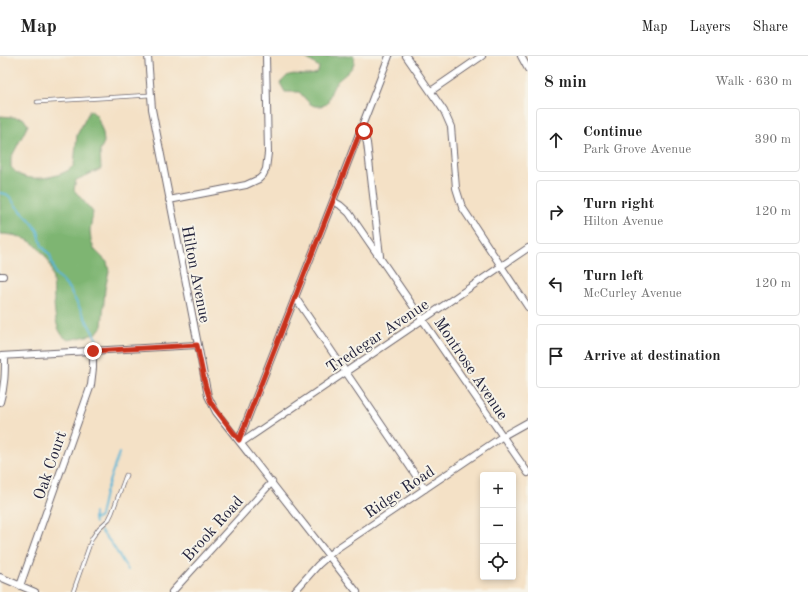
<!DOCTYPE html>
<meta charset="utf-8">
<style>
body{margin:0;font-family:"Old Standard TT",serif;background:#f6f6f6;color:#222}
.controls{position:absolute;right:12px;bottom:12px;display:grid;overflow:hidden;border-radius:4px;box-shadow:0 2px 6px #0003}
.controls button{width:36px;height:36px;display:grid;place-items:center;padding:0;border:0;border-bottom:1px solid #e0e0e0;background:#fff;color:#222;font:20px sans-serif}
.stop{position:absolute;width:12px;height:12px;margin:-9px;border:3px solid #c8321e;border-radius:50%;background:#fff}
.stop.end{background:#c8321e;border-color:#fff;box-shadow:0 1px 4px #0008}
.list{margin:0;padding:0;list-style:none}
h2{display:flex;justify-content:space-between;align-items:center;height:52px;margin:0;padding:0 16px;font-size:17px}
h2 small{font-size:13px;font-weight:400;color:#767676}
.list li{display:grid;grid-template-columns:26px 1fr auto;gap:12px;align-items:center;box-sizing:border-box;height:64px;margin:0 8px 8px;padding:0 8px;border:1px solid #e0e0e0;border-radius:4px}
.list b{display:block;font-size:15px;white-space:nowrap}
.list p{margin:0;font-size:13px;white-space:nowrap;color:#767676}
.list em{font-size:13px;font-style:normal;color:#767676}
.icon{flex:none;width:22px;height:22px;fill:none;stroke:currentColor;stroke-width:2;stroke-linecap:round;stroke-linejoin:round}
.map{position:relative;flex:none;width:528px;height:536px;overflow:hidden}
header{display:flex;align-items:center;gap:24px;box-sizing:border-box;height:56px;padding:0 20px;background:#fff;border-bottom:1px solid #e0e0e0}
header strong{font-size:19px}
nav{display:flex;gap:22px;margin-inline-start:auto;font-size:14px}
main{display:flex}
aside{flex:1;background:#fff}
.map>svg:first-child{display:block}
.forest{fill:#7eb572;stroke:#506c56}
.lines{fill:none;stroke-linecap:round;stroke-linejoin:round}
.stream{stroke:#5bb6d8;stroke-width:2}
.service-casing{stroke:#6c656c;stroke-width:4.5}
.minor-casing{stroke:#6c656c;stroke-width:8}
.service{stroke:#fff;stroke-width:3}
.minor{stroke:#fff;stroke-width:6}
.route{stroke:#c8321e;stroke-width:5}
.labels{text-anchor:middle;stroke-width:4;stroke-linejoin:round;paint-order:stroke}
.street-label{font-size:16px;fill:#22223b;stroke:#f7f3e8}
</style>
<header>
<strong>Map</strong>
<nav><a>Map</a><a>Layers</a><a>Share</a></nav>
</header>
<main>
<div class="map">
<svg width="528" height="536" viewBox="0 0 528 536">
<rect width="100%" height="100%" fill="#f7f3e8"/>
<filter id="ink" filterUnits="userSpaceOnUse"><feTurbulence type="fractalNoise" baseFrequency=".025" numOctaves="2"/><feDisplacementMap in="SourceGraphic" scale="8" xChannelSelector="R" yChannelSelector="G"/><feConvolveMatrix kernelMatrix="1 2 1 2 8 2 1 2 1" color-interpolation-filters="sRGB"/></filter>
<filter id="wash" filterUnits="userSpaceOnUse"><feTurbulence type="fractalNoise" baseFrequency=".012" numOctaves="4" result="noise"/><feDisplacementMap in="SourceGraphic" scale="16" xChannelSelector="R" yChannelSelector="G"/><feGaussianBlur stdDeviation="0.9" result="paint"/><feColorMatrix in="noise" values="0 0 0 0 0 0 0 0 0 0 0 0 0 0 0 0 0 1.4 0 .05"/><feComposite in="paint" operator="in"/></filter>
<g filter="url(#wash)">
<rect width="100%" height="100%" fill="#f4e1c6"/>
<!-- forest -->
<path class="forest" d="M303,0H354C358,14 338,21 334,30C331,35 329,42 327,48C311,54 310,47 299,36H285L280,27C282,25 285,22 287,20C295,15 308,23 318,16L319,11Z
M90,54L97,60L103,77L104,86L100,95L101,113L76,124L74,134L93,156L90,174L91,184L94,193L107,206L109,215L105,233L102,270L96,278L69,284C67,283 63,281 62,279C49,261 58,227 49,206C47,201 42,197 39,193C30,182 14,178 0,178V60L23,62L28,69L11,102V111C13,113 15,116 17,117C29,126 54,122 67,115C69,114 72,111 74,109L77,79Z"/>
<g class="lines">
<!-- stream -->
<path class="stream" d="M0,137L6,138L9,140L16,150L30,164L38,175L42,190L50,199L55,217L70,234L99,288
M94,457V463L95,467
M94,463L99,462L100,460L105,437L119,397
M101,475L112,488L128,514"/>
</g>
</g>
<g filter="url(#ink)">
<g class="lines">
<!-- service casing -->
<g class="service-casing">
<path id="service" d="M37,46L150,39
M73,536L92,482L99,472L109,463L112,457L126,419"/>
</g>
<!-- minor casing -->
<g class="minor-casing">
<path id="minor" d="M148,0L152,53L208,340L216,356L357,536
M406,0L444,55L451,71L456,132L462,151L528,251
M521,0L528,13
M431,35L482,0
M362,71L367,87L380,200
M169,144L246,129L259,123L263,119L266,113L268,97L266,0
M333,145L340,149L349,157L528,417
M0,220H3
M295,241L425,433
M0,300L197,289
M0,346C5,330 5,316 5,300
M239,384L333,145L389,0
M241,387L528,192
M0,521L35,536
M20,530L91,329L93,312V295
M172,536L272,426
M294,536L318,509L336,493L503,380L528,366"/>
</g>
<!-- service -->
<use href="#service" class="service"/>
<!-- minor -->
<use href="#minor" class="minor"/>
</g>
</g>
<g class="lines" filter="url(#ink)">
<!-- route -->
<path class="route" d="M93,295L197,289L205,328L211,347L239,384L362,71L364,75"/>
</g>
<g class="labels">
<!-- street labels -->
<g class="street-label">
<text transform="translate(197 218) rotate(79)" y="6">Hilton Avenue</text>
<text transform="translate(377 279) rotate(-34)" y="6">Tredegar Avenue</text>
<text transform="translate(472 312) rotate(56)" y="6">Montrose Avenue</text>
<text transform="translate(49 409) rotate(-71)" y="6">Oak Court</text>
<text transform="translate(399 435) rotate(-34)" y="6">Ridge Road</text>
<text transform="translate(212 472) rotate(-48)" y="6">Brook Road</text>
</g>
</g>
</svg>
<div class="controls">
<button>+</button>
<button>−</button>
<button><svg class="icon" aria-label="locate" viewBox="0 0 24 24"><circle cx="12" cy="12" r="6"/><path d="M12 2v4M12 18v4M2 12h4M18 12h4"/></svg></button>
</div>
<div class="stop" style="left:364px;top:75px"></div>
<div class="stop end" style="left:93px;top:295px"></div>
</div>
<aside>
<h2>8 min<small>Walk · 630 m</small></h2>
<ul class="list">
<li><svg class="icon" aria-label="ahead" viewBox="0 0 24 24"><path d="M12 20V5M6 11l6-6 6 6"/></svg><div><b>Continue</b><p>Park Grove Avenue</p></div><em>390 m</em></li>
<li><svg class="icon" aria-label="right" viewBox="0 0 24 24"><path d="M7 20v-9h11M14 6l5 5-5 5"/></svg><div><b>Turn right</b><p>Hilton Avenue</p></div><em>120 m</em></li>
<li><svg class="icon" aria-label="left" viewBox="0 0 24 24"><path d="M17 20v-9H6M10 6l-5 5 5 5"/></svg><div><b>Turn left</b><p>McCurley Avenue</p></div><em>120 m</em></li>
<li><svg class="icon" aria-label="arrive" viewBox="0 0 24 24"><path d="M6 21V4h12l-3 4 3 4H6"/></svg><div><b>Arrive at destination</b></div></li>
</ul>
</aside>
</main>
